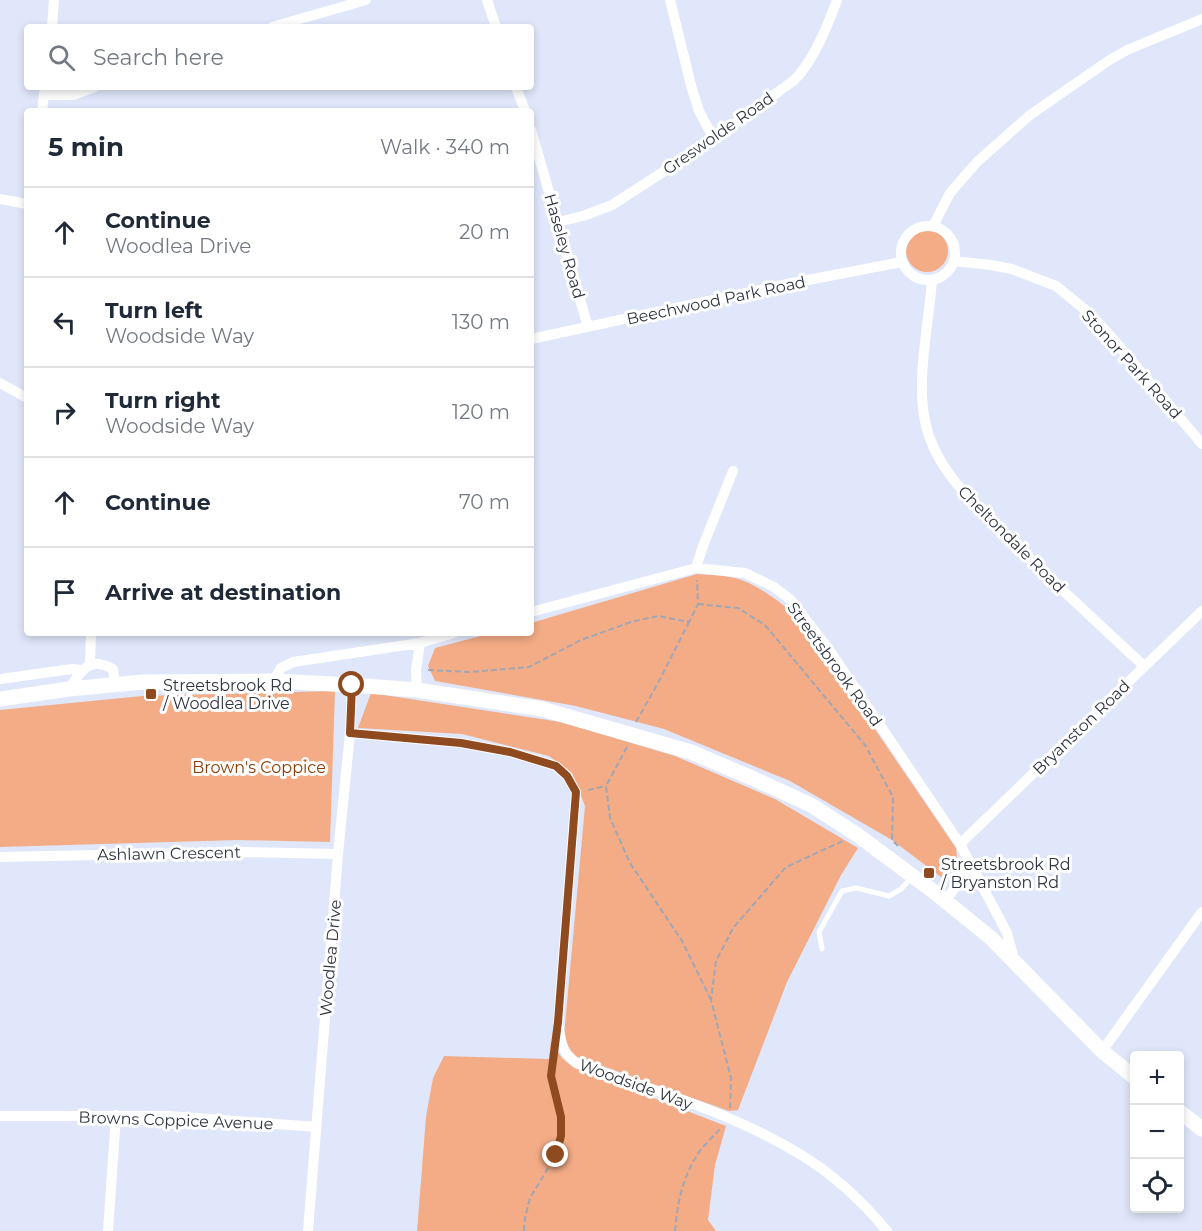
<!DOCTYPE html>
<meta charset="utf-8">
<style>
body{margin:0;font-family:Montserrat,sans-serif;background:#f6f6f7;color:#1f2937}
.controls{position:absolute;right:18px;bottom:18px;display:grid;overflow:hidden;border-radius:6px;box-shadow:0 3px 9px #0003}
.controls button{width:54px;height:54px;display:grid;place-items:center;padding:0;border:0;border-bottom:2px solid #e0e1e3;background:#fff;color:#1f2937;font:30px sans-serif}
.stop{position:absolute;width:18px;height:18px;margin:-14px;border:4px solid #8f4a20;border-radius:50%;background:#fff}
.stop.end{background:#8f4a20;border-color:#fff;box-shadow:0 2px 6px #0008}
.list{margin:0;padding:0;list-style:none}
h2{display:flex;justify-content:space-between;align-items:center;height:78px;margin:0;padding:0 24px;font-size:26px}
h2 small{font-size:20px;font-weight:400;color:#747a83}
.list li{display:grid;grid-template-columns:39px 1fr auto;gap:18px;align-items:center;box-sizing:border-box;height:90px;padding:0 24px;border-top:2px solid #e0e1e3}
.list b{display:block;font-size:22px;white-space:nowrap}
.list p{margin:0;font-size:20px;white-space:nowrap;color:#747a83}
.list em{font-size:20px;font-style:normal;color:#747a83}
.icon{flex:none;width:33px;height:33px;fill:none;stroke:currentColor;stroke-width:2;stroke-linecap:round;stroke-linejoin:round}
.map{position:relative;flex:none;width:1202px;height:1231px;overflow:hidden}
.search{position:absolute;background:#fff;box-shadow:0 3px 9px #0003;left:24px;top:24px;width:510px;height:66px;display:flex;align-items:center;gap:15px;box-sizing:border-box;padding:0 21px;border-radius:6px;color:#747a83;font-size:22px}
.panel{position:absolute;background:#fff;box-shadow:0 3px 9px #0003;left:24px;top:108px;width:510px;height:528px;border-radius:6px}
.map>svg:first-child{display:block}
.green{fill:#f3ac86}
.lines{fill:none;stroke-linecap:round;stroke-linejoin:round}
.path{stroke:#a0a6b6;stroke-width:2;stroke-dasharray:6 3;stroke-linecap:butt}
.lane{stroke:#fff;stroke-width:5}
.street{stroke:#fff;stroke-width:10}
.secondary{stroke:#fff;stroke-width:15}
.route{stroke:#8f4a20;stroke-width:8}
.poi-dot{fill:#8f4a20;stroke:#fff;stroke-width:2}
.labels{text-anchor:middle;stroke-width:6;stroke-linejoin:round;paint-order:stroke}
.street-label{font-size:16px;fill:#303541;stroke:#fff}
.poi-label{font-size:16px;fill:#303541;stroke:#fff;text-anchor:start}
.park-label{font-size:16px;fill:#8a3e06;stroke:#fff}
</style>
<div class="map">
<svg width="1202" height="1231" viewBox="0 0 1202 1231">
<rect width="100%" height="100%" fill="#e0e7fa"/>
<!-- green -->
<path class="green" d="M906 251a21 21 0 1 1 42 0a21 21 0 1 1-42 0Z
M697,574C709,575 723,575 735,578C756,583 783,604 799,618L956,848L957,857L945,880L892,840L790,781L664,729L576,706L435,681L428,666L435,648L492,633H531V623Z
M335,691L330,842L238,840L0,847V710L142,696Z
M371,693L561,722L675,756L775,799L858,848L841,875L787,982L738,1110L729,1111L577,1057L569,1050L564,1036L585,806L572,773L549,756L462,734L358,728Z
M551,1041L562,1058L573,1067L726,1126L715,1165L708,1220L716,1231H417L426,1117L433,1078L444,1056L549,1059Z"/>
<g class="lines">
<!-- path -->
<path class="path" d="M698,604L738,608L765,625L865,745L893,797L892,840L898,846
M428,670L470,672L529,667L581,640L631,622L658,616L689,622L698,604L697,580
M636,722L658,683L689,622
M627,747L606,786L610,818L630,863L682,941L711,1000
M588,790L606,786
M730,1108L731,1078L711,1000L716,961L733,928L786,867L843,841
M524,1231L525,1218L530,1198L556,1155L561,1136V1117L551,1076L554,1055
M675,1231C677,1206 682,1179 696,1157C702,1146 713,1137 721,1128"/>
<!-- lane -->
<path class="lane" d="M822,949L819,932L842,891L856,888L889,896L901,889L912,877"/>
<!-- street -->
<path class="street" d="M487,0L496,27
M670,0L692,89L699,111L714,139
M52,27L54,0
M272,27L366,0
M516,87L525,111
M44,95H73L95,87
M42,111L45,87
M531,130L588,327
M0,199L27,204
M558,222L583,216L612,205L714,139L793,81C813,63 828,25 837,0
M901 253a27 27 0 1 1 54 0a27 27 0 1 1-54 0Z
M933,226L950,193L977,162L1030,115L1108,61L1127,50L1202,19
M954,261L991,265L1012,269L1056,286L1088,312L1108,333L1202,444
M932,280C929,325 916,377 925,421C935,473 980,508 1015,544C1057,586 1101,626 1144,666
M531,339L792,283L902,262
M0,383L27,398
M696,568L703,546L733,471
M531,612L696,568L745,573L774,587L791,600L830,651L960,844L1007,933L1014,959
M90,664L91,633
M0,679L72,669L81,670
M273,681L281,668L293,662L420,643L454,633
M69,689C81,670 89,656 113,669L115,684
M417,690L416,670L420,643
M350,733L461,743L510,752L556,766L567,776L576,792L558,1022C561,1041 561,1053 578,1064C653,1090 730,1112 798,1153C832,1173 862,1201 887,1231
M960,844L1202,611
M0,857L245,852L338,854
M946,900L971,865
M1102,1051L1202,912
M0,1116H169L316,1127
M108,1231L116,1115
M308,1231L338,854L350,733L352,685"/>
<!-- secondary -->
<path class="secondary" d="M0,699L69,689L143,682L273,681L352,685L417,690L542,709L691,752L752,778L811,805L856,834L933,891L991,938L1102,1051L1134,1077
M1180,1112L1202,1129"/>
</g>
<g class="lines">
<!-- route -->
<path class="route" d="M352,685L350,733L461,743L510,752L556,766L567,776L576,792L558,1022L551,1076L561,1117V1136L556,1155"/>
</g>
<!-- markers -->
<g class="poi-dot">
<rect x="145" y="688" width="12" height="12" rx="3"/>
<rect x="923" y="867" width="12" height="12" rx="3"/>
</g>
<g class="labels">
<!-- street labels -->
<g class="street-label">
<text transform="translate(718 133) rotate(-35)" y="6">Greswolde Road</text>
<text transform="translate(565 246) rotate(74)" y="6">Haseley Road</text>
<text transform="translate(716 300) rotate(-12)" y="6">Beechwood Park Road</text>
<text transform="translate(1132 364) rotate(48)" y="6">Stonor Park Road</text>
<text transform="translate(1012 539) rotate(45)" y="6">Cheltondale Road</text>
<text transform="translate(835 664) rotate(54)" y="6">Streetsbrook Road</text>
<text transform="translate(1081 727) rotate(-44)" y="6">Bryanston Road</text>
<text transform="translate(169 853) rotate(-1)" y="6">Ashlawn Crescent</text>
<text transform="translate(330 958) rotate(-85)" y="6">Woodlea Drive</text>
<text transform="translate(636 1084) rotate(20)" y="6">Woodside Way</text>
<text transform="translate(176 1120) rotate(2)" y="6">Browns Coppice Avenue</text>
</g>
<!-- poi labels -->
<g class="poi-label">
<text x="163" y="691">Streetsbrook Rd<tspan x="163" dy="18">/ Woodlea Drive</tspan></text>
<text x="941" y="870">Streetsbrook Rd<tspan x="941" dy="18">/ Bryanston Rd</tspan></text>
</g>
<!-- park labels -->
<g class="park-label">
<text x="259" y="773">Brown's Coppice</text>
</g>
</g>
</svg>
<div class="controls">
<button>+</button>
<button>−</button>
<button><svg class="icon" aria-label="locate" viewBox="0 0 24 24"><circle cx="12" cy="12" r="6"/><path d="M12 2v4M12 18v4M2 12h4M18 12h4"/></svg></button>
</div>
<div class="stop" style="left:352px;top:685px"></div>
<div class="stop end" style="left:556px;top:1155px"></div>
<div class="search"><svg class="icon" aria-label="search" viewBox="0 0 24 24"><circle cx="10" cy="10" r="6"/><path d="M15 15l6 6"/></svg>Search here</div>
<section class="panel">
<h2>5 min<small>Walk · 340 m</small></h2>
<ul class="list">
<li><svg class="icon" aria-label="ahead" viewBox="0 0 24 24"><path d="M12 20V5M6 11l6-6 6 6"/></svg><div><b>Continue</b><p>Woodlea Drive</p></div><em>20 m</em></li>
<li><svg class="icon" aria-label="left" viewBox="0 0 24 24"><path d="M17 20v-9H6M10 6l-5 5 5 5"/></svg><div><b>Turn left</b><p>Woodside Way</p></div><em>130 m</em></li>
<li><svg class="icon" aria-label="right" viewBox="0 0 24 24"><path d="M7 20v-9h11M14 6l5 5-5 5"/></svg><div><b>Turn right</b><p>Woodside Way</p></div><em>120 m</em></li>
<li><svg class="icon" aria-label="ahead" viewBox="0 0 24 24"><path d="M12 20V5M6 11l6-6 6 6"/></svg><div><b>Continue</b></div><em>70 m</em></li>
<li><svg class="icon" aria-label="arrive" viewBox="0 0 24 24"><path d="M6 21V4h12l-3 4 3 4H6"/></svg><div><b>Arrive at destination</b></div></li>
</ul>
</section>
</div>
